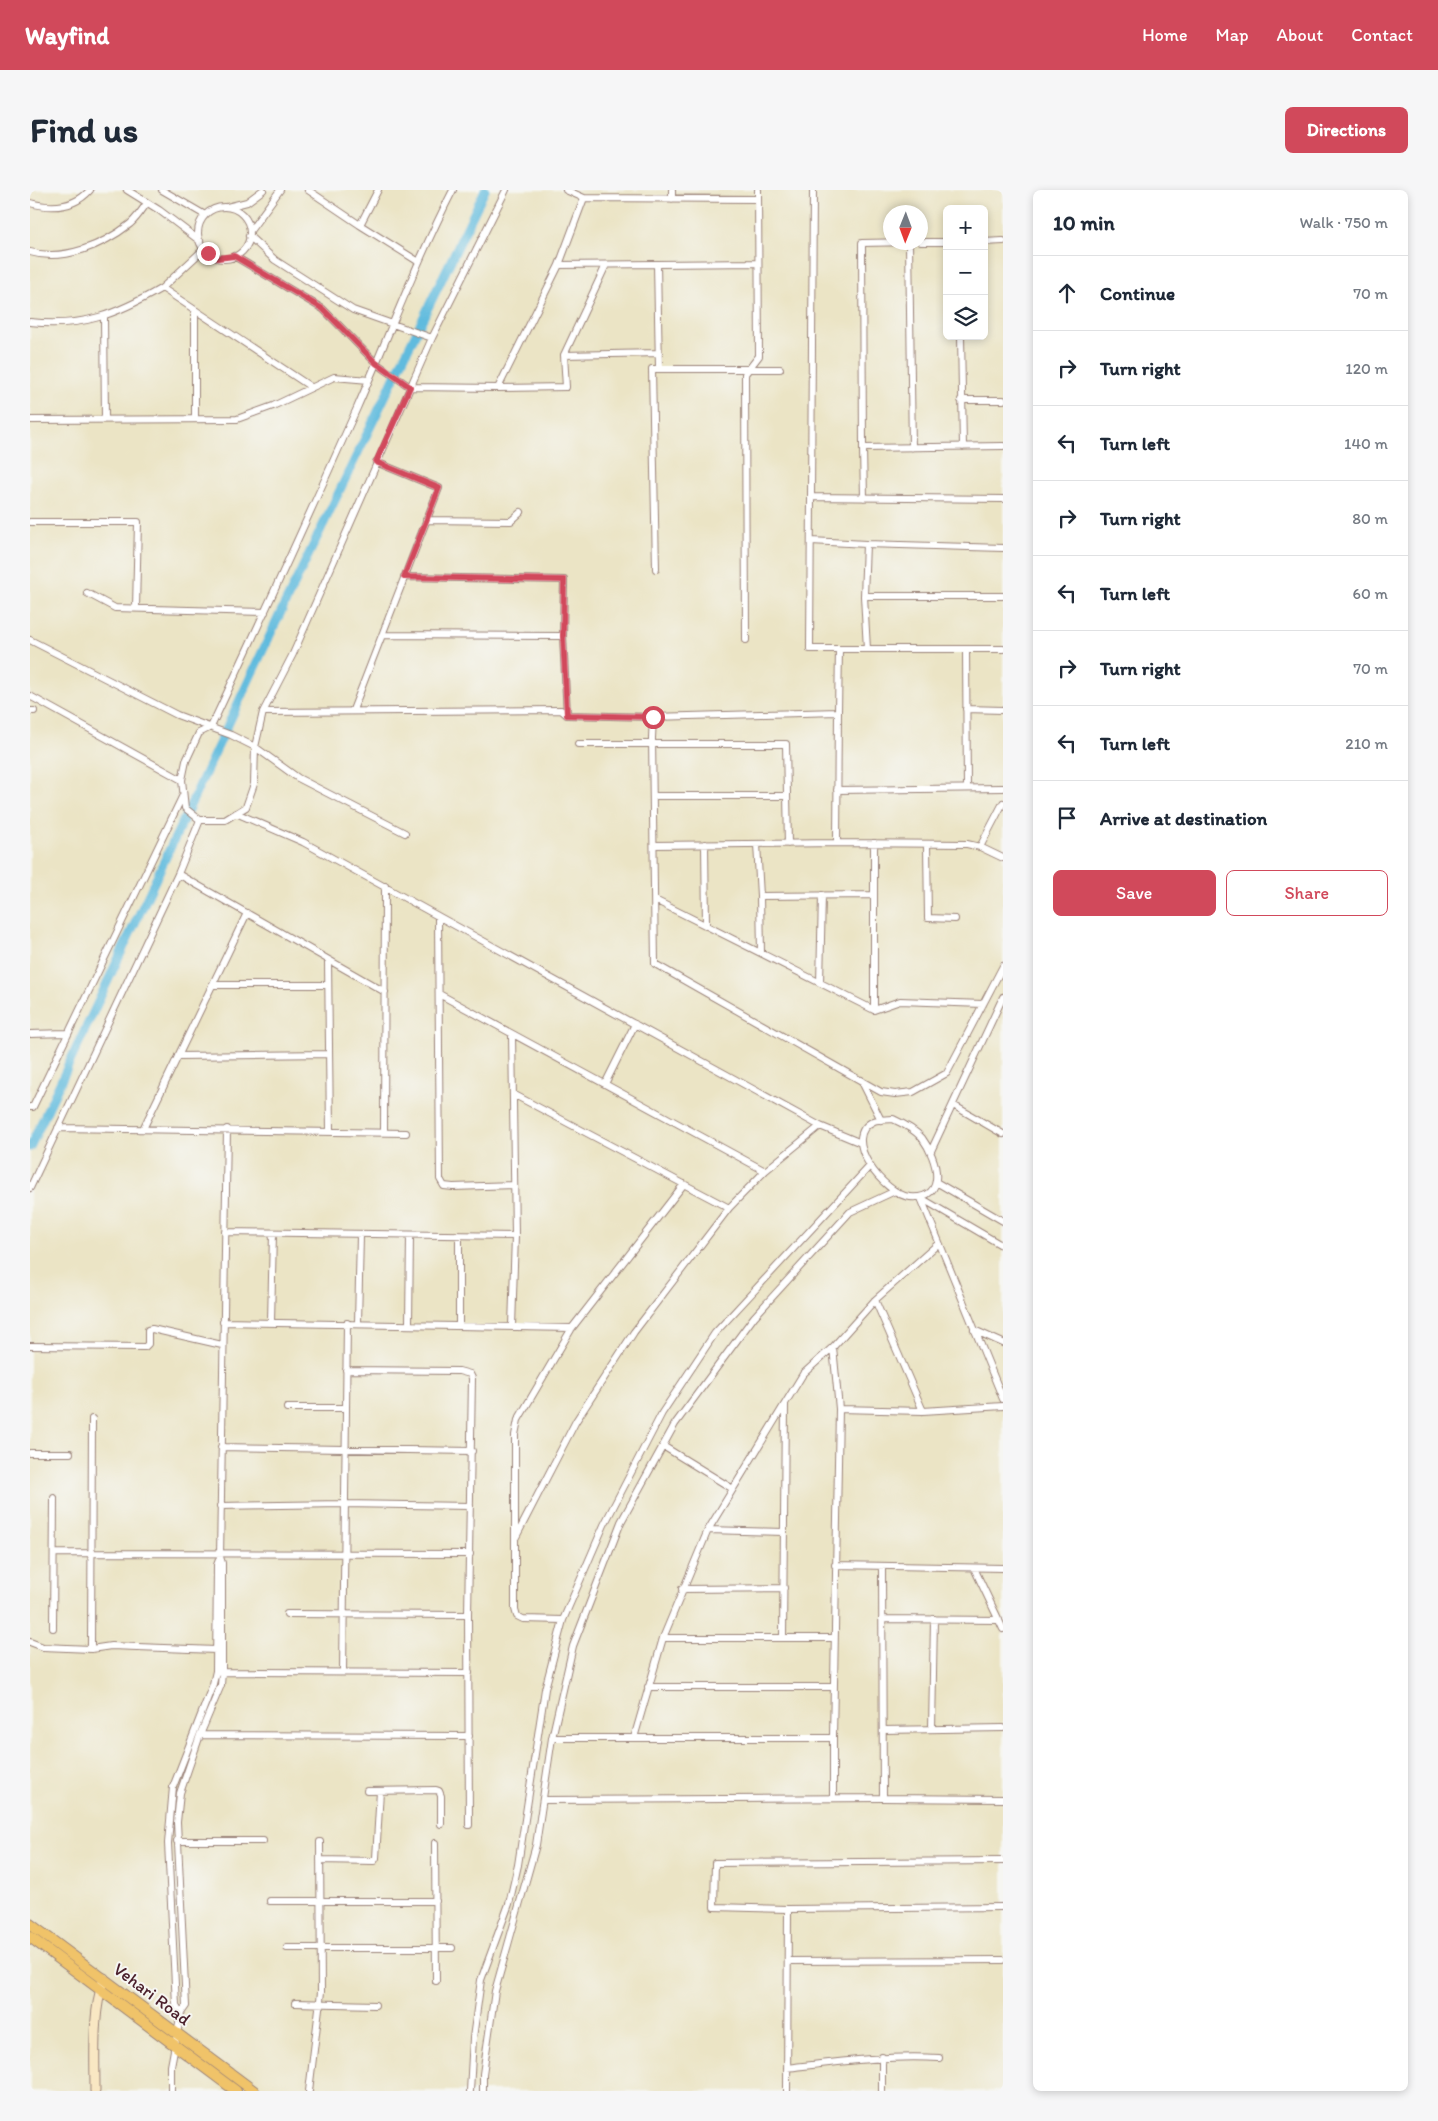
<!DOCTYPE html>
<meta charset="utf-8">
<style>
body{margin:0;font-family:Itim,sans-serif;background:#f6f6f7;color:#1f2937}
.controls{position:absolute;right:15px;top:15px;display:grid;overflow:hidden;border-radius:8px;box-shadow:0 2px 8px #0003}
.controls button{width:45px;height:45px;display:grid;place-items:center;padding:0;border:0;border-bottom:1px solid #e0e1e3;background:#fff;color:#1f2937;font:25px sans-serif}
.compass{position:absolute;left:853px;top:15px;width:45px;height:45px;border-radius:50%;background:#fff;box-shadow:0 2px 8px #0003;rotate:181deg}
.stop{position:absolute;width:15px;height:15px;margin:-11px;border:4px solid #d1495b;border-radius:50%;background:#fff}
.stop.end{background:#d1495b;border-color:#fff;box-shadow:0 1px 5px #0008}
.list{margin:0;padding:0;list-style:none}
h2{display:flex;justify-content:space-between;align-items:center;height:65px;margin:0;padding:0 20px;font-size:21px}
h2 small{font-size:16px;font-weight:400;color:#747a83}
.list li{display:grid;grid-template-columns:32px 1fr auto;gap:15px;align-items:center;box-sizing:border-box;height:75px;padding:0 20px;border-top:1px solid #e0e1e3}
.list b{display:block;font-size:19px;white-space:nowrap}
.list em{font-size:16px;font-style:normal;color:#747a83}
.actions{display:flex;gap:10px;padding:15px 20px}
.actions a{flex:1;padding:11px 0;border:1px solid #d1495b;border-radius:8px;text-align:center;font-size:18px;color:#d1495b}
.actions .main{background:#d1495b;color:#fff}
.icon{flex:none;width:28px;height:28px;fill:none;stroke:currentColor;stroke-width:2;stroke-linecap:round;stroke-linejoin:round}
.map{position:relative;flex:none;width:973px;height:1901px;overflow:hidden;border-radius:8px}
header{display:flex;align-items:center;gap:30px;box-sizing:border-box;height:70px;padding:0 25px;background:#d1495b;color:#fff}
header strong{font-size:24px}
nav{display:flex;gap:28px;margin-inline-start:auto;font-size:18px}
.intro{display:flex;align-items:center;justify-content:space-between;box-sizing:border-box;height:120px;padding:0 30px}
h1{margin:0;font-size:35px}
.button{padding:12px 22px;border-radius:8px;background:#d1495b;color:#fff;font-size:18px;font-weight:700}
main{display:flex;gap:30px;padding:0 30px}
aside{flex:1;background:#fff;border-radius:8px;box-shadow:0 2px 8px #0003}
.map>svg:first-child{display:block}
.lines{fill:none;stroke-linecap:round;stroke-linejoin:round}
.canal{stroke:#61bbde;stroke-width:9}
.street-casing{stroke:#9a8278;stroke-width:8}
.secondary-casing{stroke:#9a8278;stroke-width:11}
.primary-casing{stroke:#9a8278;stroke-width:12}
.street{stroke:#fff;stroke-width:6}
.secondary{stroke:#f9e7c3;stroke-width:9}
.primary{stroke:#f0c369;stroke-width:10}
.route{stroke:#d1495b;stroke-width:6}
.labels{text-anchor:middle;stroke-width:4;stroke-linejoin:round;paint-order:stroke}
.street-label{font-size:18px;fill:#4a1f2b;stroke:#f6f6f2}
</style>
<header>
<strong>Wayfind</strong>
<nav><a>Home</a><a>Map</a><a>About</a><a>Contact</a></nav>
</header>
<div class="intro"><h1>Find us</h1><a class="button">Directions</a></div>
<main>
<div class="map">
<svg width="973" height="1901" viewBox="0 0 973 1901">
<rect width="100%" height="100%" fill="#f6f6f2"/>
<filter id="ink" filterUnits="userSpaceOnUse"><feTurbulence type="fractalNoise" baseFrequency=".02" numOctaves="2"/><feDisplacementMap in="SourceGraphic" scale="10" xChannelSelector="R" yChannelSelector="G"/><feConvolveMatrix kernelMatrix="1 2 1 2 8 2 1 2 1" color-interpolation-filters="sRGB"/></filter>
<filter id="wash" filterUnits="userSpaceOnUse"><feTurbulence type="fractalNoise" baseFrequency=".0096" numOctaves="4" result="noise"/><feDisplacementMap in="SourceGraphic" scale="20" xChannelSelector="R" yChannelSelector="G"/><feGaussianBlur stdDeviation="1.12" result="paint"/><feColorMatrix in="noise" values="0 0 0 0 0 0 0 0 0 0 0 0 0 0 0 0 0 1.4 0 .05"/><feComposite in="paint" operator="in"/></filter>
<g filter="url(#wash)">
<rect width="100%" height="100%" fill="#ebe4c5"/>
<g class="lines">
<!-- canal -->
<path class="canal" d="M0,957L249,426L455,0"/>
</g>
</g>
<g filter="url(#ink)">
<g class="lines">
<!-- street casing -->
<g class="street-casing">
<path id="street" d="M97,0L129,20L170,51
M132,0L175,25
M278,0L330,35L348,0
M423,0C387,70 359,145 327,218C279,325 231,431 181,537L169,543L156,571L152,590L155,618L170,630H195L216,617L224,594L225,557L233,522L263,464L402,148L476,0
M536,0L554,8
M642,0V9
M783,0L780,459H973
M0,13C22,19 44,18 60,0
M197,17L217,12L233,0
M168 43a26 26 0 1 1 52 0a26 26 0 1 1-52 0Z
M330,35L389,72
M220,41L250,0
M219,46L245,70L323,120L402,148
M882,52L832,53L833,258L973,256
M891,52H917
M954,52L973,51
M879,53L882,258
M174,59L132,98L281,197
M0,62C34,72 73,55 100,34C107,28 112,20 117,13
M204,66L293,119L346,173L380,197L468,198
M627,74L728,73
M529,75L554,8L728,9
M576,75L534,165L536,197L468,198L529,75L627,74L629,178
M165,121V229
M74,127L75,229
M0,132C53,138 87,124 132,98
M931,146L933,257
M534,165L629,163
M931,210H973
M0,230L207,229L243,216L304,187L339,190
M833,258L834,308
M781,307L973,309
M396,330L481,331L491,322
M0,332H108L106,418
M781,351L836,354
M973,358L836,354L834,406H973
M626,379L622,179H750
M374,387L534,390L533,446L537,525
M57,403L85,418L235,422
M834,406L837,459
M352,445L533,446
M0,450L147,525L201,545L225,557L268,588L375,643
M716,450L715,184L729,166L728,0
M936,459L937,598
M0,506L152,590
M936,519L973,520
M323,520L409,298L346,272
M0,521H4
M233,522L531,520L537,525L623,527
M808,522L809,459
M548,554H756L758,654
M807,600L973,598
M623,606H757
M206,623L273,652L790,936L831,953
M844,653V820
M675,654L676,736
M727,654L730,706L844,705
M624,655L807,653
M897,655L898,728L925,729
M950,657L973,613
M973,668L950,657L937,654L807,653L808,522L623,527L622,548L625,774L851,902L865,904L883,902L917,883L973,776
M148,684L355,802
M730,706L731,763
M625,710L844,820L870,811L953,814
M408,727L410,989L414,996L423,997L484,995
M298,770L300,941
M790,793L792,705
M182,795H298
M409,804L735,981
M0,844L37,843
M148,866L299,864
M831,890L851,930
M575,894L605,834
M483,904L699,1018
M923,915L973,944
M0,917H3L153,605
M863,929C874,934 884,939 892,948C907,968 919,1010 880,1007C855,1005 808,947 844,931C849,929 857,930 863,929Z
M28,938L376,943
M113,939L217,723
M354,942L355,696
M901,961L973,807
M906,992L973,1031
M0,998L148,684L170,630
M891,1008L973,1209
M891,1008L973,1056
M195,1042L485,1046
M429,1046V1135
M845,1110L893,1221
M193,1132L542,1138
M241,1132L243,1043
M328,1133L330,1045
M379,1134L380,1045
M482,1136L485,1046L482,844
M944,1140L973,1153
M0,1156L115,1157L118,1154V1140L122,1139L192,1155
M316,1180L429,1181L440,1184L442,1188L438,1425L439,1635
M257,1218H315
M809,1219L893,1221L973,1216
M633,1256L703,1299
M191,1257L442,1261
M0,1263H40
M190,1316L313,1314L440,1316
M678,1340L754,1342
M486,1347L546,1231L604,1142L699,1018L735,981L790,936
M25,1363L440,1364
M805,1375L973,1378
M852,1377L853,1608
M944,1378L973,1439
M652,1399L754,1398
M257,1424L438,1425
M852,1429L969,1430
M533,1430L493,1429L487,1426L485,1419V1245L488,1230L542,1138L654,994
M23,1438L24,1308
M633,1448H804
M753,1448L755,1214
M0,1452L13,1457L61,1459L81,1456L186,1460
M61,1459L62,1229
M190,1482L439,1483
M313,1482L317,1133
M618,1497H803
M902,1539L904,1429
M853,1540L973,1538
M170,1545L439,1546
M522,1548H803L809,1219L803,1157L845,1110L908,1054
M604,1548L633,1448L678,1340L773,1184L803,1157
M337,1601L406,1600L409,1601L411,1606V1634
M803,1608V1548
M513,1610L853,1608L973,1609
M147,1651H233
M405,1653L406,1791
M290,1670L344,1671L346,1668L350,1601
M973,1671L685,1673L684,1717L758,1719L973,1717
M240,1711H406
M257,1758H422
M758,1771L973,1770
M265,1813L345,1815
M151,1823L146,1815L138,1653L143,1597L183,1494L186,1481L187,1375L190,1367L197,939
M757,1878C808,1872 857,1865 909,1868
M141,1901V1876L151,1823L156,1816L147,1632L150,1603L170,1545L191,1495L192,1482V1373L190,1367
M279,1901L291,1802L290,1652
M440,1901L443,1848L451,1790L479,1714L488,1675L515,1499L533,1430L574,1335L632,1223L685,1143L839,977
M453,1901V1884L465,1801L506,1655L522,1548L543,1456L591,1332L645,1234L724,1127L820,1022L865,1001
M757,1901L758,1719
M852,1901V1867"/>
</g>
<!-- secondary casing -->
<g class="secondary-casing">
<path id="secondary" d="M65,1901C65,1864 62,1823 74,1788"/>
</g>
<!-- primary casing -->
<g class="primary-casing">
<path id="primary" d="M0,1734L224,1901
M0,1747L206,1901"/>
</g>
<!-- street -->
<use href="#street" class="street"/>
<!-- secondary -->
<use href="#secondary" class="secondary"/>
<!-- primary -->
<use href="#primary" class="primary"/>
</g>
</g>
<g class="lines" filter="url(#ink)">
<!-- route -->
<path class="route" d="M178,63L188,68L204,66L293,119L346,173L380,197L346,272L409,298L374,387L534,390L533,446L537,525L623,527"/>
</g>
<g class="labels">
<!-- street labels -->
<g class="street-label">
<text transform="translate(122 1804) rotate(37)" y="6">Vehari Road</text>
</g>
</g>
</svg>
<div class="controls">
<button>+</button>
<button>−</button>
<button><svg class="icon" aria-label="layers" viewBox="0 0 24 24"><path d="M12 4l9 5-9 5-9-5zM3 14l9 5 9-5"/></svg></button>
</div>
<svg class="compass" viewBox="-18 -18 36 36"><path d="M0-13l5 13h-10z" fill="#e53935"/><path d="M0 13l5-13h-10z" fill="#747a83"/></svg>
<div class="stop" style="left:623px;top:527px"></div>
<div class="stop end" style="left:178px;top:63px"></div>
</div>
<aside>
<h2>10 min<small>Walk · 750 m</small></h2>
<ul class="list">
<li><svg class="icon" aria-label="ahead" viewBox="0 0 24 24"><path d="M12 20V5M6 11l6-6 6 6"/></svg><div><b>Continue</b></div><em>70 m</em></li>
<li><svg class="icon" aria-label="right" viewBox="0 0 24 24"><path d="M7 20v-9h11M14 6l5 5-5 5"/></svg><div><b>Turn right</b></div><em>120 m</em></li>
<li><svg class="icon" aria-label="left" viewBox="0 0 24 24"><path d="M17 20v-9H6M10 6l-5 5 5 5"/></svg><div><b>Turn left</b></div><em>140 m</em></li>
<li><svg class="icon" aria-label="right" viewBox="0 0 24 24"><path d="M7 20v-9h11M14 6l5 5-5 5"/></svg><div><b>Turn right</b></div><em>80 m</em></li>
<li><svg class="icon" aria-label="left" viewBox="0 0 24 24"><path d="M17 20v-9H6M10 6l-5 5 5 5"/></svg><div><b>Turn left</b></div><em>60 m</em></li>
<li><svg class="icon" aria-label="right" viewBox="0 0 24 24"><path d="M7 20v-9h11M14 6l5 5-5 5"/></svg><div><b>Turn right</b></div><em>70 m</em></li>
<li><svg class="icon" aria-label="left" viewBox="0 0 24 24"><path d="M17 20v-9H6M10 6l-5 5 5 5"/></svg><div><b>Turn left</b></div><em>210 m</em></li>
<li><svg class="icon" aria-label="arrive" viewBox="0 0 24 24"><path d="M6 21V4h12l-3 4 3 4H6"/></svg><div><b>Arrive at destination</b></div></li>
</ul>
<div class="actions"><a class="main">Save</a><a>Share</a></div>
</aside>
</main>
